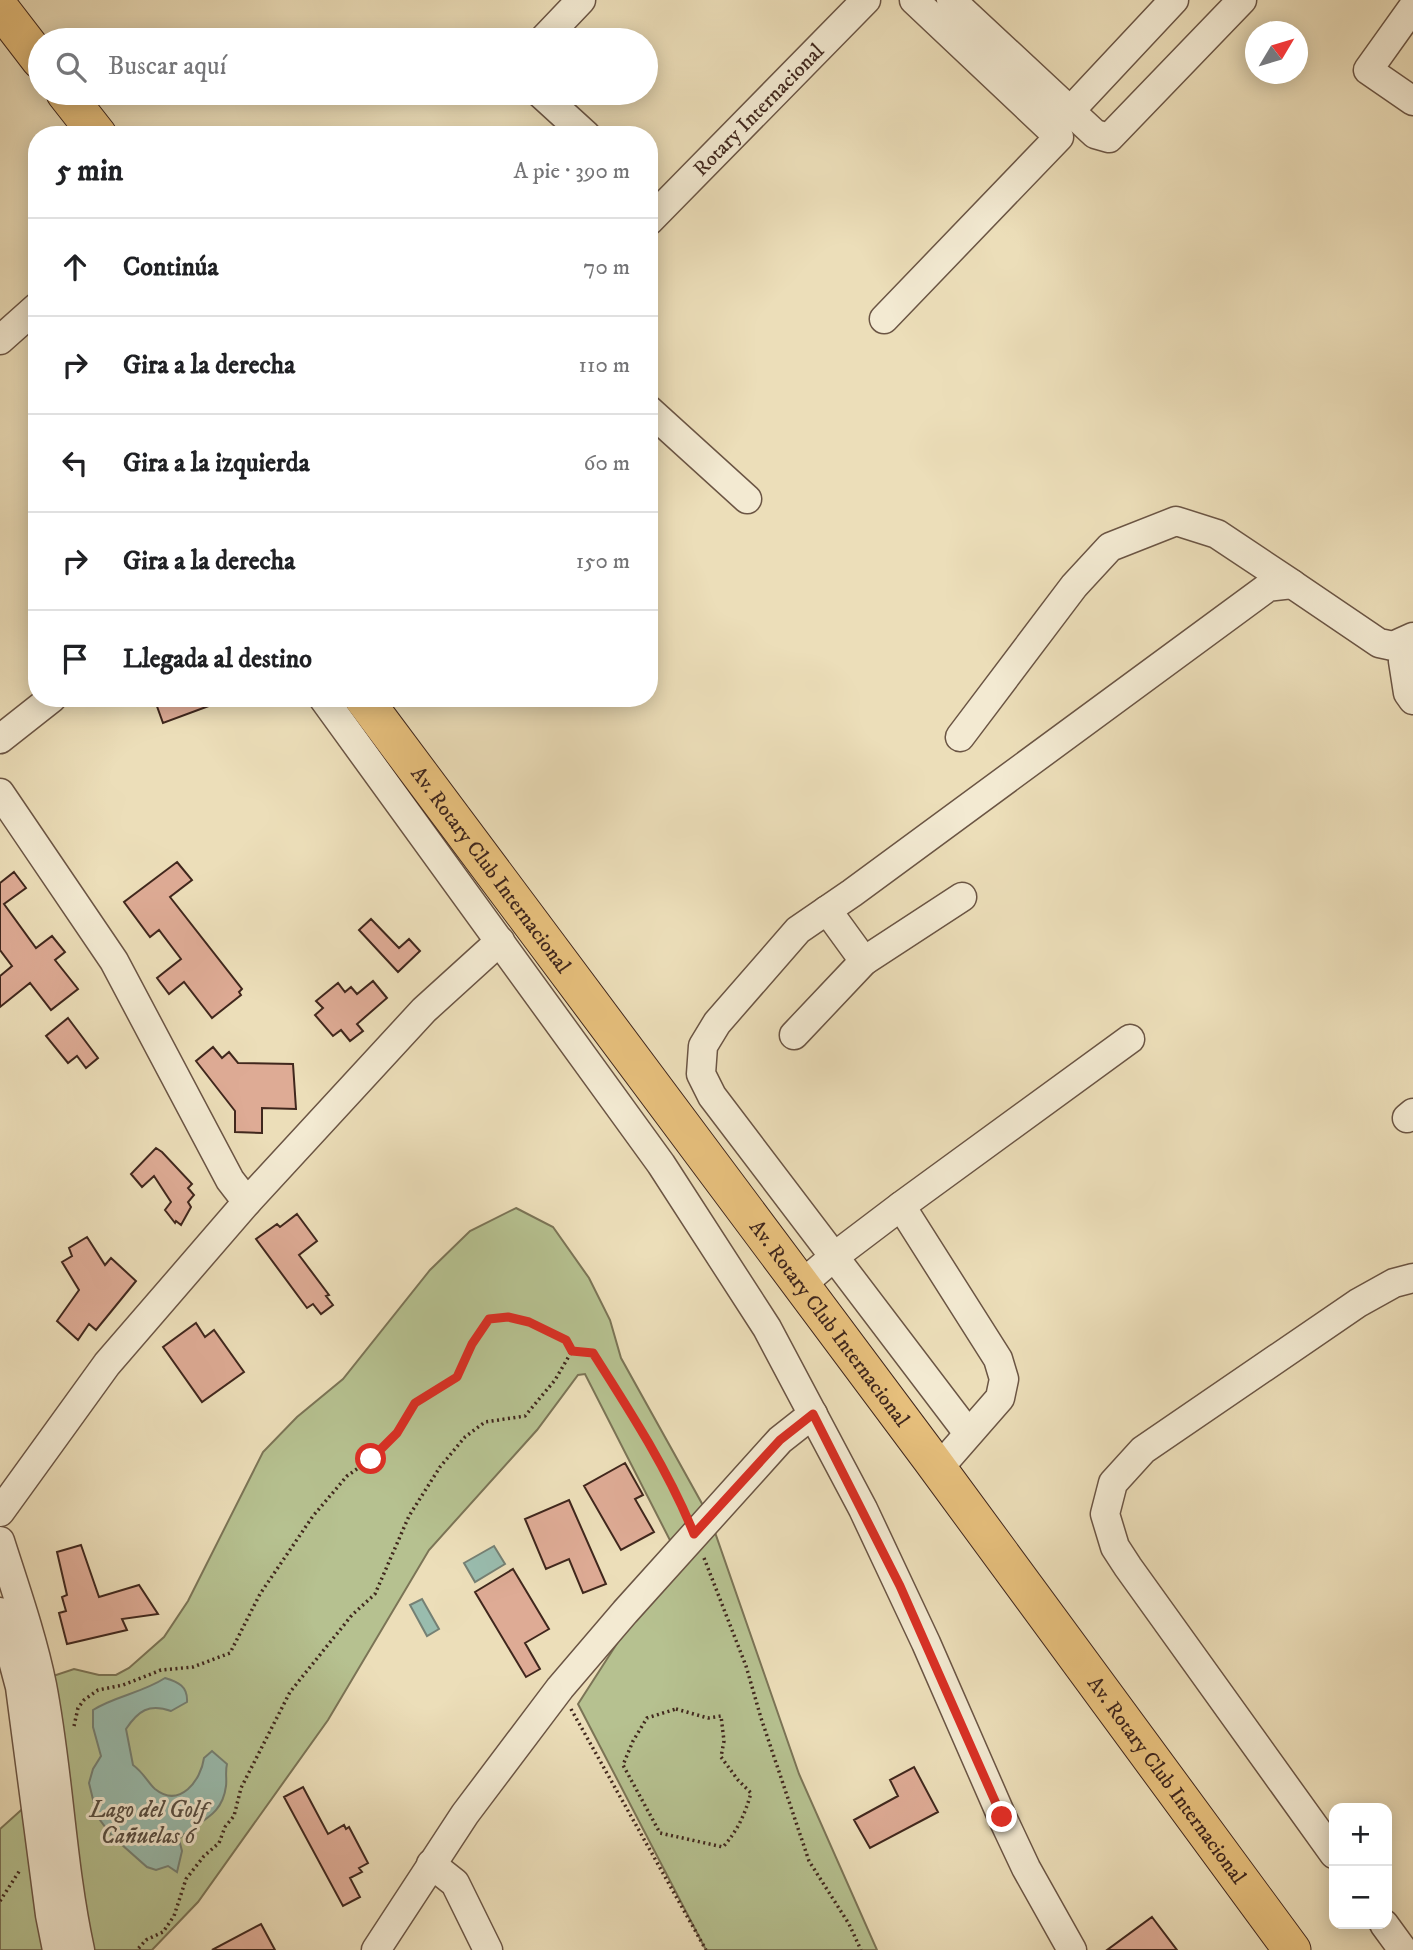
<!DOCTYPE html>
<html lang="es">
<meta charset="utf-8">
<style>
body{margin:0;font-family:"IM FELL DW Pica",serif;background:#f2f2f2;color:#202124}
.controls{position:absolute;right:21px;bottom:21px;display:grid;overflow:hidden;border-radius:14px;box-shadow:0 4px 18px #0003}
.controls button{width:63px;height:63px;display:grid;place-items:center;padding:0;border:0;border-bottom:2px solid #e0e0e0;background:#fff;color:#202124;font:35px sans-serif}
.compass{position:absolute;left:1245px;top:21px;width:63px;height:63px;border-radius:50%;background:#fff;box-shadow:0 4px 18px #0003;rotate:52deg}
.stop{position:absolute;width:21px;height:21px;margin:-16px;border:5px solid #d93025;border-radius:50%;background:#fff}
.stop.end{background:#d93025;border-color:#fff;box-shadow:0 2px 7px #0008}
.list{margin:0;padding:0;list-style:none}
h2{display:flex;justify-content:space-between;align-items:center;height:91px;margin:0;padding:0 28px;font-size:30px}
h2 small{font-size:23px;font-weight:400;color:#757577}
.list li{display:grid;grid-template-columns:46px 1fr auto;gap:21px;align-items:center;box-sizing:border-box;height:98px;padding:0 28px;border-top:2px solid #e0e0e0}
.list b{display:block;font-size:26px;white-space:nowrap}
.list em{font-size:23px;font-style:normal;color:#757577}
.icon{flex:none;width:38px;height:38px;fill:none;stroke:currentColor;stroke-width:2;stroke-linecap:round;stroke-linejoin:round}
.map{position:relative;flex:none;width:1413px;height:1950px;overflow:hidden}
.search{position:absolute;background:#fff;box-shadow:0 4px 18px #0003;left:28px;top:28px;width:630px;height:77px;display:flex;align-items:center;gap:18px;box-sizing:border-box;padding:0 24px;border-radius:38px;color:#757577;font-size:26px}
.panel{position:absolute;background:#fff;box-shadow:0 4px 18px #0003;left:28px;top:126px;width:630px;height:581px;border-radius:28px}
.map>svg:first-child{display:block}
.green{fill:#b6c190;stroke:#7b7456;stroke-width:2}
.water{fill:#99bcae;stroke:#758074;stroke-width:2}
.building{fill:#deab95;stroke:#40271d;stroke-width:2}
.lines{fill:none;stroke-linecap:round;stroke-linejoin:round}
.minor-casing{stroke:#6b5544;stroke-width:31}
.major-casing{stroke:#40271d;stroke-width:39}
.path{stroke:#40271d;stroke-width:3.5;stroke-dasharray:2 3.5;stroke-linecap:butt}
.minor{stroke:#f3ead2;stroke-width:28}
.major{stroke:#e6bf7c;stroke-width:37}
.route{stroke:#d93025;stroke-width:9}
.labels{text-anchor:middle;stroke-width:6;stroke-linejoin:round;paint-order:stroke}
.street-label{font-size:21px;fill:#40271d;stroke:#f3ead2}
.water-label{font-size:23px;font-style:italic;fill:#564c41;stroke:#f3ead2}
</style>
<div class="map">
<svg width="1413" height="1950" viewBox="0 0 1413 1950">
<rect width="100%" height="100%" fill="#ecdeb9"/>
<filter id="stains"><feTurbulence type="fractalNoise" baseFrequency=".00286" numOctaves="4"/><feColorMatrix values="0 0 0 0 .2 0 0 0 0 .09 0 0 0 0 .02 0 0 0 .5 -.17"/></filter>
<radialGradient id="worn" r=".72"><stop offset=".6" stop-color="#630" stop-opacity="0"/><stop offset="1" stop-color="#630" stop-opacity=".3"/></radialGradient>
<!-- green -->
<path class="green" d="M516,1208L553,1227L589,1278L610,1320L621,1358L710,1518L799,1774L877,1950H706L578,1704L676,1552L585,1374L578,1375L537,1430L429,1550L328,1720L198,1902L152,1950H0V1829L39,1794L53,1676L74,1669L99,1675H116L129,1668L164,1637L188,1601L263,1452L297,1417L343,1379L430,1270L470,1231Z"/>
<!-- water -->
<path class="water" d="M494,1546L505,1564L475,1582L464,1563Z
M422,1599L439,1629L427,1636L410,1605Z
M165,1678C178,1682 188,1686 187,1702L171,1711C149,1703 138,1711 126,1729L133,1765C144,1773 148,1783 155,1789C180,1809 201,1780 204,1758L212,1751L227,1764C225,1772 227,1779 226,1786C222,1818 198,1820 179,1839L182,1851L177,1872L168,1866L156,1870L147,1867L112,1836L97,1816L89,1783L93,1769L101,1756L93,1727V1710C115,1696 142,1693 165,1678Z"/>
<!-- building -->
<path class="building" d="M154,698H225V700L163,723Z
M177,862L192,880L170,897L242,989L239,992L241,995L212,1018L184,982L169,994L157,978L181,959L159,930L150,937L124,902Z
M14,872L26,888L4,904L36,948L52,936L65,952L55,960L78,989L51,1010L30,983L0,1007V976L12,966L0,950V883Z
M371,919L399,948L409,939L420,951L398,972L359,930Z
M373,981L387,998L357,1024L363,1031L350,1041L341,1030L333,1036L315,1015L323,1008L316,1001L338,983L345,992L351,987L357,994Z
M68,1018L98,1058L86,1068L77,1056L68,1063L46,1036Z
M213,1047L222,1058L229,1052L238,1063L293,1064L296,1109L262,1108V1133L235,1132V1111L196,1061Z
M156,1148L162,1152L192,1184L188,1188L194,1195L188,1202L191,1207L181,1225L176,1221L175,1223L165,1210L171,1202L154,1176L142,1187L131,1174Z
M297,1214L317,1241L299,1255L329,1295L326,1296L333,1305L321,1314L313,1304L307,1308L256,1239L277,1224L280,1227Z
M87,1237L105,1265L111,1258L136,1281L96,1330L89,1324L78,1340L57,1321L79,1290L62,1262L72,1256L69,1248Z
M196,1323L205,1337L214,1330L244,1372L202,1402L163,1347Z
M625,1463L643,1495L635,1499L654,1532L621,1550L584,1486Z
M569,1500L606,1584L583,1593L569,1559L546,1569L525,1519Z
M81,1545L99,1597L139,1585L158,1614L122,1619L127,1630L67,1644L59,1613L66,1611L62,1597L67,1595L57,1552Z
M513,1569L549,1629L525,1643L540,1669L526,1677L475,1592Z
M914,1767L938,1812L870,1848L854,1820L898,1796L890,1780Z
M303,1787L328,1834L344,1825L346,1829L349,1827L368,1863L359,1868L362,1872L350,1878L360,1897L343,1906L284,1797Z
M1152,1917L1177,1950H1107Z
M261,1924L275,1950H212Z"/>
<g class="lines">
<!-- minor casing -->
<g class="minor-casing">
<g id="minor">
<path d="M951,0L1095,134L1109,138L1242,0"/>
<path d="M1413,7L1368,70L1413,101"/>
<path d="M543,40L581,0"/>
<path d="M540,93L586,135"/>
<path d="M1070,111L1174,0"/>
<path id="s1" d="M649,221L866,0"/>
<path d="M884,319L1059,137L914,0"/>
<path d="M0,340L37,307"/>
<path d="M649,410L747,499"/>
<path d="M1413,639L1403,661L1408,693L1413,700"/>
<path d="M323,698L661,1164L767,1328L863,1509L926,1643L1002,1817L1026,1868L1072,1950"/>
<path d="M960,737L1074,586L1110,547L1176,521L1217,534L1292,584"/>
<path d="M0,739L52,698"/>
<path d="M0,793L114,961L230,1180L247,1202"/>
<path d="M827,910L864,961"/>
<path d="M794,1035L864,961L962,897"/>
<path d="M1407,1118L1413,1113"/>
<path d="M901,1206L998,1359L1004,1379L1000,1398L938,1469"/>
<path d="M801,1285L835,1256L901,1206L1130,1039"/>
<path d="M968,1433L712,1096L701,1074L703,1046L717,1023L798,930L852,893L1268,587L1292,584L1379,643L1393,646L1413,637"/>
<path d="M0,1512L107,1364L247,1202L424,1010L500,941"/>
<path d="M0,1541C15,1588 32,1636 42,1685C59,1773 61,1863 80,1950"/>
<path d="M0,1612L20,1687L50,1915L57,1950"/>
<path d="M1334,1854L1128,1567L1115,1547L1105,1514L1113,1483L1143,1450L1358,1303L1394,1283L1413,1278"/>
<path d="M431,1864L455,1883L488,1950"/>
<path d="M1384,1924L1403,1950"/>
<path d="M376,1950L465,1814L560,1688L625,1612L780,1440L813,1414"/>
</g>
</g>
<!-- major casing -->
<g class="major-casing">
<g id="major">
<path d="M0,8L40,60"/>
<path d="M65,93L98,135"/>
<path id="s2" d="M363,698L931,1459L1292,1950"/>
</g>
</g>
<!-- path -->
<path class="path" d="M572,1351L593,1353L639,1426L685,1512
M704,1558L746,1666L761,1718L809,1861L849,1924L861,1950
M571,1709L706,1950
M676,1709L708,1718L721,1716L724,1741L721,1757L738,1780L751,1793C745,1814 738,1830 723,1847L660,1833L623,1765L633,1741L647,1718Z
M74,1726L78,1708L84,1700L98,1690L123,1685L161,1670L193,1667L230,1653L260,1594L313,1516L347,1476L371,1459L397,1433L415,1403L456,1377L472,1344L490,1319L508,1317L529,1322L566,1340L572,1351L555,1380L525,1416L485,1422L465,1437L440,1467L409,1516L375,1594L352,1615L290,1692L241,1788L234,1816L225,1827L219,1843L204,1856L186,1879L174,1916L163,1932L146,1940L137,1950
M0,1901L20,1870"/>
<!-- minor -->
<use href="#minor" class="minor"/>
<!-- major -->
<use href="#major" class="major"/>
</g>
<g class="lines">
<!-- route -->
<path class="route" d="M371,1459L397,1433L415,1403L457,1377L472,1344L489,1319L508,1317L529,1322L566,1340L572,1351L593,1353C630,1411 668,1470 694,1534L780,1440L813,1414L900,1586L1002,1817"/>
</g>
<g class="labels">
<!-- street labels -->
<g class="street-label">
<text dy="7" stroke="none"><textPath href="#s1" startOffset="156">Rotary Internacional</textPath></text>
<text dy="7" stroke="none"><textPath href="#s2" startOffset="214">Av. Rotary Club Internacional</textPath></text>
<text dy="7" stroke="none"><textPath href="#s2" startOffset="780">Av. Rotary Club Internacional</textPath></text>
<text dy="7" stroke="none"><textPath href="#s2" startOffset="1348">Av. Rotary Club Internacional</textPath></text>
</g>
<!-- water labels -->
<g class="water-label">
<text x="148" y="1817">Lago del Golf<tspan x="148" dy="26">Cañuelas 6</tspan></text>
</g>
</g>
<rect width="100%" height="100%" filter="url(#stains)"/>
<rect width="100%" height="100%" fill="url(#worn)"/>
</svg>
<div class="controls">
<button>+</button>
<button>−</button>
</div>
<svg class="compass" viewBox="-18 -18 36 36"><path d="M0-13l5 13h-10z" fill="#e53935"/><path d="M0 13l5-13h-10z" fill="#757577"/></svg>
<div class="stop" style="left:371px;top:1459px"></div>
<div class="stop end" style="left:1002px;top:1817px"></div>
<div class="search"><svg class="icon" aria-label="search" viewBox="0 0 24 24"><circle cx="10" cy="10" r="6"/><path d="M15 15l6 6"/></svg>Buscar aquí</div>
<section class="panel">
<h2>5 min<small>A pie · 390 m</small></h2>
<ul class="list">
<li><svg class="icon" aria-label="ahead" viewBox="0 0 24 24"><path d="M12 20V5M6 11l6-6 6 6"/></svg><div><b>Continúa</b></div><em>70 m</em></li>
<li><svg class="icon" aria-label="right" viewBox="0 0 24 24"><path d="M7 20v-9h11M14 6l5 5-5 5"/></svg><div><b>Gira a la derecha</b></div><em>110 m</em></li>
<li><svg class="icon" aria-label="left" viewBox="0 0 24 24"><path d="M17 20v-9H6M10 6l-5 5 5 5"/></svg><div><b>Gira a la izquierda</b></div><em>60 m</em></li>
<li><svg class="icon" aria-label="right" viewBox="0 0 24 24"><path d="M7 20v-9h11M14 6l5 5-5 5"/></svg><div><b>Gira a la derecha</b></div><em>150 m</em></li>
<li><svg class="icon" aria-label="arrive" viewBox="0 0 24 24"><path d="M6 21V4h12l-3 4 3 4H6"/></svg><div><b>Llegada al destino</b></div></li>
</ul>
</section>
</div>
